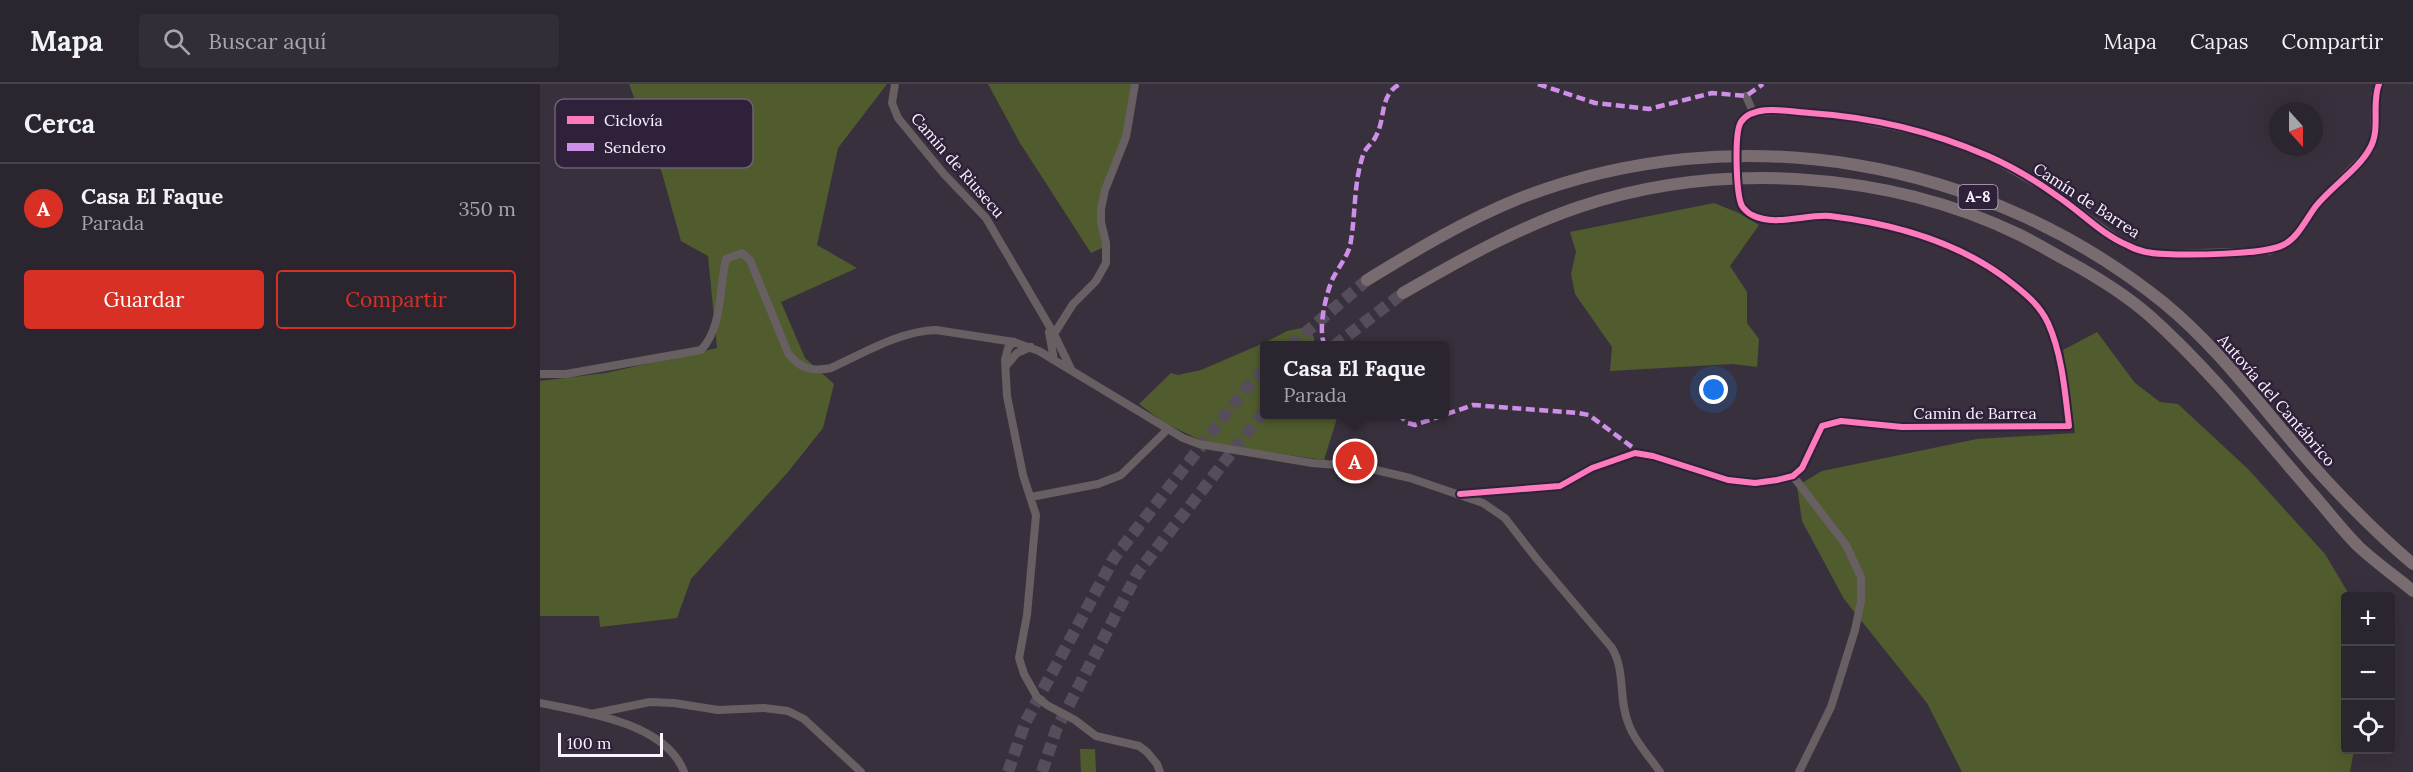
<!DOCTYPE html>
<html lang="es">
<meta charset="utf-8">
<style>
body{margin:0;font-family:Lora,serif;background:#322d36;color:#f1f3f6}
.controls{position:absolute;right:18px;bottom:18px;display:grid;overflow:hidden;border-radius:6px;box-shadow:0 6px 24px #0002}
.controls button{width:54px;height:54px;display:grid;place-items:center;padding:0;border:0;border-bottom:2px solid #46424a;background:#2a252e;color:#f1f3f6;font:30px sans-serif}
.compass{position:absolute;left:1729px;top:18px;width:54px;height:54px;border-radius:50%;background:#2a252e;box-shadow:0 6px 24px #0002;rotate:159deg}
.scale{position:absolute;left:18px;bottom:15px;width:105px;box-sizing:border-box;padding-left:6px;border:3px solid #f9f2ff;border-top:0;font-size:16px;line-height:21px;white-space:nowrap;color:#f9f2ff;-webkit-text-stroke:4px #2f2139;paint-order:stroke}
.you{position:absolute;left:1174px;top:306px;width:21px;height:21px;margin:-15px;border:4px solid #fff;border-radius:50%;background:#1a73e8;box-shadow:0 0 0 9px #1a73e833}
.badge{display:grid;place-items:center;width:39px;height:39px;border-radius:50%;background:#d93025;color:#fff;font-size:20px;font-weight:700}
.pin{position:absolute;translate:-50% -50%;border:3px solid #fff;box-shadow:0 2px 6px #0006}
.popup{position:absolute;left:720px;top:257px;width:189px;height:78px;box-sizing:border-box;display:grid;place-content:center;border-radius:6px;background:#2a252e;filter:drop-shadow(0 2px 4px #0005);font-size:20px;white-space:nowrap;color:#a5a5aa}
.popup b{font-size:22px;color:#f1f3f6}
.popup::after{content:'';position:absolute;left:50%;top:100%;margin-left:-12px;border:12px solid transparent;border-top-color:#2a252e}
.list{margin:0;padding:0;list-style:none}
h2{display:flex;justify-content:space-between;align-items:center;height:78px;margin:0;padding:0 24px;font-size:26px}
h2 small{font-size:20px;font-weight:400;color:#a5a5aa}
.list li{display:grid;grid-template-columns:39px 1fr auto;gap:18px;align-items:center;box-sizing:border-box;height:90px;padding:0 24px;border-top:2px solid #46424a}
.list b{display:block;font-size:22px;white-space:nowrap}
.list p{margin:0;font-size:20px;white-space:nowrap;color:#a5a5aa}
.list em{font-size:20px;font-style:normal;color:#a5a5aa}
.actions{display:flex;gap:12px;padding:18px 24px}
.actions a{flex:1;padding:14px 0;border:2px solid #d93025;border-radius:6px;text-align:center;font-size:21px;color:#d93025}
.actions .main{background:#d93025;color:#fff}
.icon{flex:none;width:33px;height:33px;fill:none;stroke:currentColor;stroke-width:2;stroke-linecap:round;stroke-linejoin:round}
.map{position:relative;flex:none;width:1873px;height:688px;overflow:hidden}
header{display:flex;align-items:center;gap:36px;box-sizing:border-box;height:84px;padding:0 30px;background:#2a252e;border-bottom:2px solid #46424a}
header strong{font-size:28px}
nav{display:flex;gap:33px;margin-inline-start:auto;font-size:21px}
.search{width:420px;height:54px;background:#322d36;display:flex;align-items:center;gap:15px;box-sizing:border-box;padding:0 21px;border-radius:6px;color:#a5a5aa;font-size:22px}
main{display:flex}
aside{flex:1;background:#2a252e}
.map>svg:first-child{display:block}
.green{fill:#505c2d}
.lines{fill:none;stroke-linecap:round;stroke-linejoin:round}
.minor-tunnel{stroke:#554e5a;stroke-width:8;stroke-dasharray:8 4;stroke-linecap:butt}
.highway-tunnel{stroke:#554e5a;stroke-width:12;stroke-dasharray:12 6;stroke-linecap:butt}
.minor{stroke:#685f62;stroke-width:8}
.highway{stroke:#796c71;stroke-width:12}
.quiet{stroke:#ce8fe9;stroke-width:4.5;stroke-dasharray:9 4.5;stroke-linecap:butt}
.cycleway-casing{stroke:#2f2139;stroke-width:10}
.cycleway{stroke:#fd7abc;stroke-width:6}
.labels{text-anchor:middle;stroke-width:5;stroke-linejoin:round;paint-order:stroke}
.shield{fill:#2f2139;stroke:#bcb3c4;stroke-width:1.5}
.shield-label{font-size:15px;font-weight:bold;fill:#f9f2ff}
.street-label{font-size:16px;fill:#f9f2ff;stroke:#2f2139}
.key{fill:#2f2139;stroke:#6c6074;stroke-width:1.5}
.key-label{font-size:16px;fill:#f9f2ff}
</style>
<header>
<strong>Mapa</strong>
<div class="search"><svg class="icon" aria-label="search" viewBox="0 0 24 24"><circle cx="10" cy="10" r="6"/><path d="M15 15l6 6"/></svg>Buscar aquí</div>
<nav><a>Mapa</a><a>Capas</a><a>Compartir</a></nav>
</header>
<main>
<aside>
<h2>Cerca<small></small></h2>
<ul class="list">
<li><span class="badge">A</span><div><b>Casa El Faque</b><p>Parada</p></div><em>350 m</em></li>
</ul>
<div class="actions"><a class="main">Guardar</a><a>Compartir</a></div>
</aside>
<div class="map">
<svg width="1873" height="688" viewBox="0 0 1873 688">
<rect width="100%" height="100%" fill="#38313d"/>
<!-- green -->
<path class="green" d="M89,0H347L298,64L277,161L317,184L241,218L265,274L294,300L283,344L248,388L151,495L137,534L60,543L59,532H0V297L66,289L177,264L168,172L141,157L122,89Z
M448,0H593L586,47L563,107L562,164L551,169L480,59Z
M1174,119L1199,129L1219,141L1190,182L1207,208V239L1219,255L1217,283L1192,280L1070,287L1072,263L1035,210L1031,190L1036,168L1030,148Z
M767,243L774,253V261L725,262V330L798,331L784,376L699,364L660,356L625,339L599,320L631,289L638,291L661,286L726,258L747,247Z
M1557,248L1595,299L1620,318L1638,320L1708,385L1785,470L1810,512H1806V666H1814L1810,688H1422L1387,619L1304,515L1262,437L1257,402L1282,387L1437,355L1535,349L1523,266Z
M555,665L556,688H541L540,665Z"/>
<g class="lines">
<!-- minor-tunnel -->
<path class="minor-tunnel" d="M1197,51L1198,107"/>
<!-- highway-tunnel -->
<path class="highway-tunnel" d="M750,262L827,196
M794,262L863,209
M468,688L485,639L574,474L707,303L725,285
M502,688L516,646L598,488L725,326"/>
<!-- minor -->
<path class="minor" d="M355,0L352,19L358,34L404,90L446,134L514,250L531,285
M1206,12L1213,28
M1197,51L1200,39L1213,28L1236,27L1298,31L1391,50L1450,73L1515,110L1585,161L1605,168L1624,170L1729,167L1748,159L1755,152L1778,119L1830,66L1834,54L1835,10L1839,0
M509,248L514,276
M514,250L533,220L556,197L566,179V159L561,138V125L565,106L586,53L595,0
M474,258L468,264L465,276L467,312L483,391L496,431L487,531L479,574L484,590L497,613L507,621L535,636L556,652L599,662L607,668L617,680L620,688
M466,282L477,269L491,263
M0,290H26L161,266C183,243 179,203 186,175L202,169L210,176L248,269C260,285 272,288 291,284C324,269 360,247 396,246L474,258L499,267L643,354L659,360L772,379L823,383L870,394L943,419L965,434L996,474L1072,564C1086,588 1078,616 1089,641C1095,658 1110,673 1120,688
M1253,392L1306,461L1321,493V517L1315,546L1291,623L1259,688
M922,410L1020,402L1052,384L1095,369L1113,372L1188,396L1215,399L1237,396L1253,392L1262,384L1282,342L1301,337L1362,343L1529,342C1525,308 1523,266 1506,236C1470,172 1351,134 1282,132C1260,131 1236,140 1214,132C1202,128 1201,118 1198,107
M491,413L558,400L581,391L628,345
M0,619C45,628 126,639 144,688
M51,630L110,618L134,619L178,626L224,624L248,627L264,635L321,688"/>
<!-- highway -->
<path class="highway" d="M827,196C876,166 924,137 978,115C1195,30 1444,74 1624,219C1686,270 1731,337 1785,395C1813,425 1842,454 1873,480
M863,209C920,176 977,144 1039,123C1178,76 1348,87 1480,151C1494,158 1508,166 1522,174C1552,190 1585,210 1611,233C1670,286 1719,348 1771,408C1787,426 1801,445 1818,462C1835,478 1855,492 1873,507"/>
<!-- quiet -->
<path class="quiet" d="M998,0L1055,19L1109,25L1172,9L1206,12L1223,0
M785,262C777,247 786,209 793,194C798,184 807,173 810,162C816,131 813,102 823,71C826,63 833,59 836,52C846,34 839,11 860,0
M858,330L868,339L875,341L933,321L1038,329L1049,331L1092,363L1095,369"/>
<!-- cycleway casing -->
<g class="cycleway-casing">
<path id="cycleway" d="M920,410L1020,402L1052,384L1095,369L1113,372L1188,396L1215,399L1237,396L1253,392L1262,384L1282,342L1301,337L1362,343L1529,342C1525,308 1522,270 1508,239C1500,222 1487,211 1473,200C1421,158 1355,140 1290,132C1265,130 1235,143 1212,131C1209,130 1203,124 1202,122C1196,111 1194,48 1201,38C1214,19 1250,28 1270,29C1330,33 1393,48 1448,72C1471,82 1496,97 1517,112C1540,127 1561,150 1587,161C1598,167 1612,170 1625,170C1649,171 1724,171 1743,161C1758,154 1766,135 1776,122C1791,103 1819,85 1830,64C1841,45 1831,20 1839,0"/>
</g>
<!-- cycleway -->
<use href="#cycleway" class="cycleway"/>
</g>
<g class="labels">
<!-- shield labels -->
<rect class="shield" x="1418.5" y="101" width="39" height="24" rx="4.5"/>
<g class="shield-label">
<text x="1438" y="118">A-8</text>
</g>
<!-- street labels -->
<g class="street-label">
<text transform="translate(418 81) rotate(49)" y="6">Camín de Riusecu</text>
<text transform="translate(1547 116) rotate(33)" y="6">Camín de Barrea</text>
<text transform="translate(1737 316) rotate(49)" y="6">Autovía del Cantábrico</text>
<text x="1435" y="335">Camin de Barrea</text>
</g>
</g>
<!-- legend -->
<rect x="15" y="15" width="198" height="69" rx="9" class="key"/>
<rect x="27" y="32" width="27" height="8" fill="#fd7abc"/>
<rect x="27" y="59" width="27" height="8" fill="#ce8fe9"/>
<g class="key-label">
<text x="64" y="42">Ciclovía</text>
<text x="64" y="69">Sendero</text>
</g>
</svg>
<div class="controls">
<button>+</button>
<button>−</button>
<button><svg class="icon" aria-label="locate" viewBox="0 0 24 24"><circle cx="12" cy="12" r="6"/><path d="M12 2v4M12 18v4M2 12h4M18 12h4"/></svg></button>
</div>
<svg class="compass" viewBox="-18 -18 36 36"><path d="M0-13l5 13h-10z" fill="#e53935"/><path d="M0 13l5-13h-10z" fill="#a5a5aa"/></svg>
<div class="scale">100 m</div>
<div class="you"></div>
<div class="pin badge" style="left:815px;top:377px">A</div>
<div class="popup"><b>Casa El Faque</b>Parada</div>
</div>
</main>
